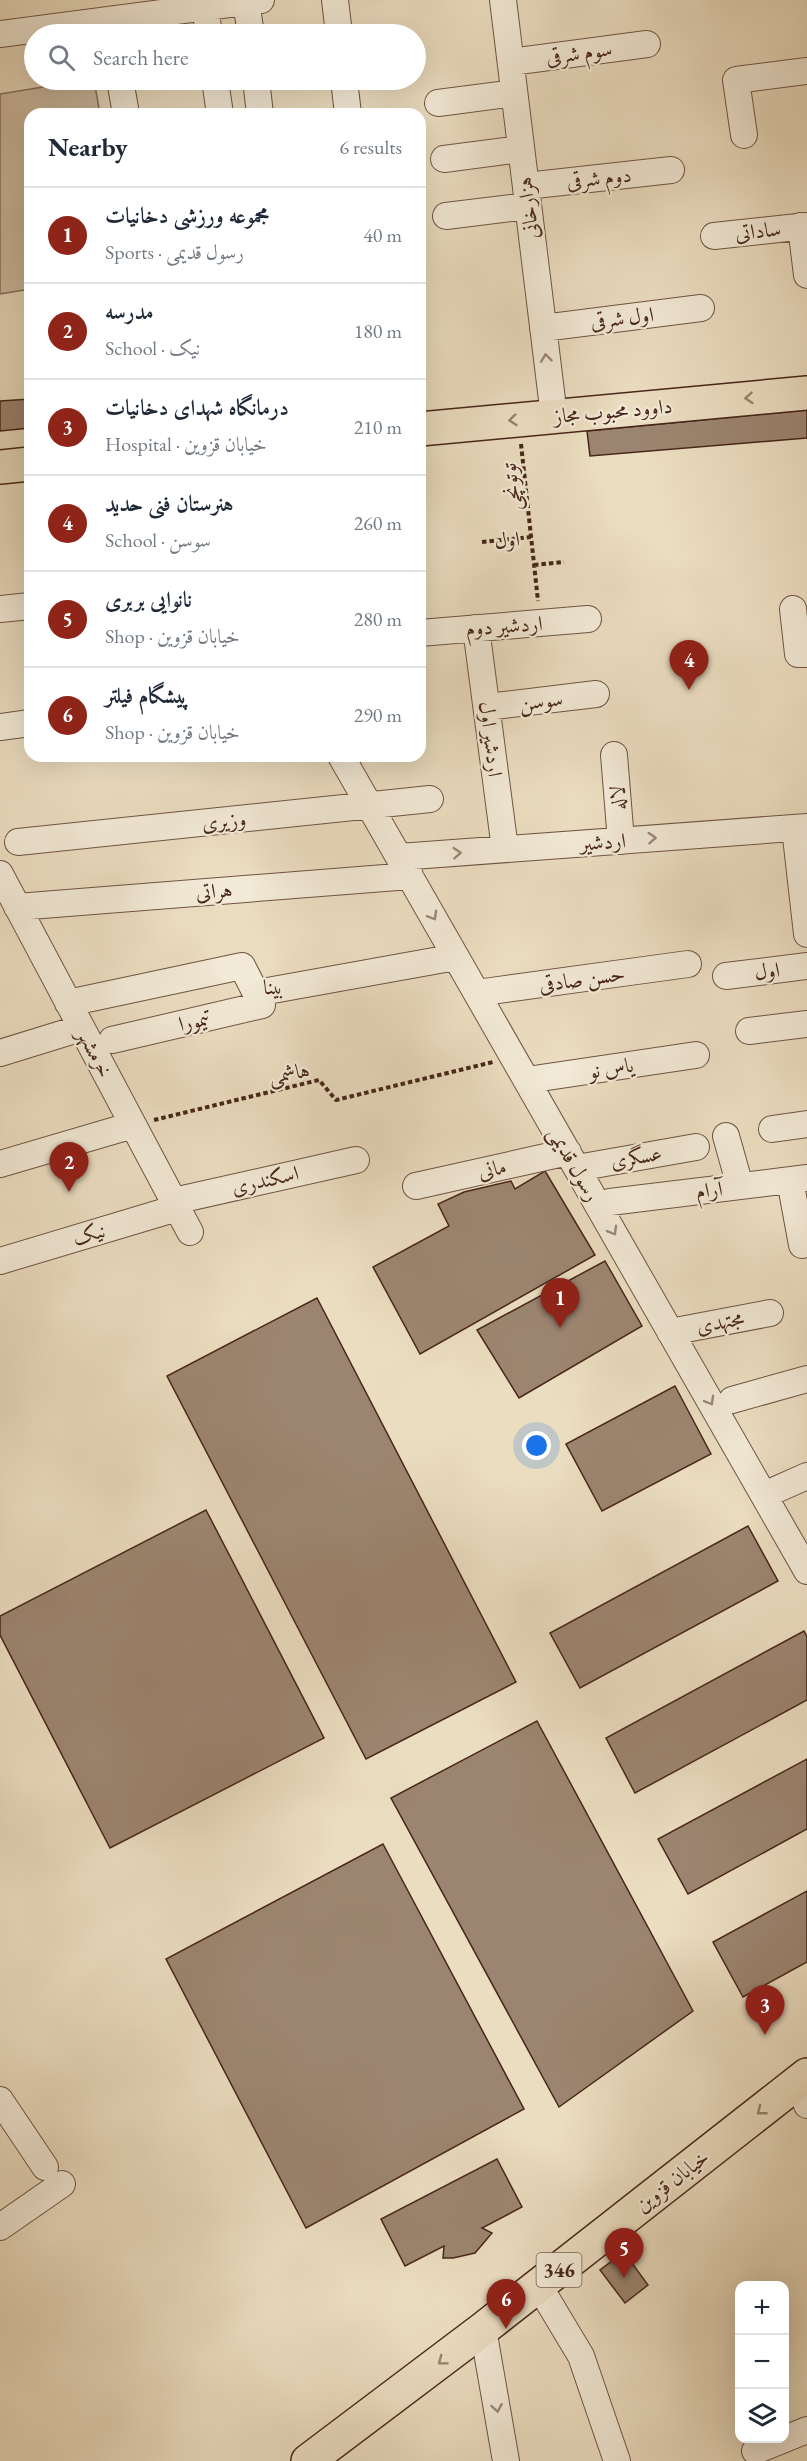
<!DOCTYPE html>
<meta charset="utf-8">
<style>
body{margin:0;font-family:"EB Garamond",Amiri,serif;background:#f6f6f7;color:#1f2937}
.controls{position:absolute;right:18px;bottom:18px;display:grid;overflow:hidden;border-radius:12px;box-shadow:0 6px 24px #0002}
.controls button{width:54px;height:54px;display:grid;place-items:center;padding:0;border:0;border-bottom:2px solid #e0e1e3;background:#fff;color:#1f2937;font:30px sans-serif}
.you{position:absolute;left:537px;top:1446px;width:21px;height:21px;margin:-15px;border:4px solid #fff;border-radius:50%;background:#1a73e8;box-shadow:0 0 0 9px #1a73e833}
.badge{display:grid;place-items:center;width:39px;height:39px;border-radius:50%;background:#8f2418;color:#fff;font-size:20px;font-weight:700}
.pin{position:absolute;translate:-50% -50px;filter:drop-shadow(0 2px 3px #0008)}
.pin::after{content:'';position:absolute;top:32px;width:21px;height:18px;background:inherit;clip-path:polygon(0 0,100% 0,50% 100%)}
.list{margin:0;padding:0;list-style:none}
h2{display:flex;justify-content:space-between;align-items:center;height:78px;margin:0;padding:0 24px;font-size:26px}
h2 small{font-size:20px;font-weight:400;color:#747a83}
.list li{display:grid;grid-template-columns:39px 1fr auto;gap:18px;align-items:center;box-sizing:border-box;height:96px;padding:0 24px;border-top:2px solid #e0e1e3}
.list b{display:block;font-size:22px;white-space:nowrap}
.list p{margin:0;font-size:20px;white-space:nowrap;color:#747a83}
.list em{font-size:20px;font-style:normal;color:#747a83}
.icon{flex:none;width:33px;height:33px;fill:none;stroke:currentColor;stroke-width:2;stroke-linecap:round;stroke-linejoin:round}
.map{position:relative;flex:none;width:807px;height:2461px;overflow:hidden}
.search{position:absolute;background:#fff;box-shadow:0 6px 24px #0002;left:24px;top:24px;width:402px;height:66px;display:flex;align-items:center;gap:15px;box-sizing:border-box;padding:0 21px;border-radius:33px;color:#747a83;font-size:22px}
.panel{position:absolute;background:#fff;box-shadow:0 6px 24px #0002;left:24px;top:108px;width:402px;height:654px;border-radius:18px}
.map>svg:first-child{display:block}
.green{fill:#cfbea4;stroke:#8b725e;stroke-width:1.5}
.building{fill:#9c8570;stroke:#472619;stroke-width:1.5}
.lines{fill:none;stroke-linecap:round;stroke-linejoin:round}
.minor-casing{stroke:#705443;stroke-width:28}
.major-casing{stroke:#472619;stroke-width:36}
.path{stroke:#472619;stroke-width:4;stroke-dasharray:4.5 3;stroke-linecap:butt}
.minor{stroke:#f2e9d6;stroke-width:26}
.major{stroke:#ebddc0;stroke-width:33}
.oneway{stroke:#9c8878}
.oneway2{stroke:#99826c}
.labels{text-anchor:middle;stroke-width:4.5;stroke-linejoin:round;paint-order:stroke}
.shield{fill:#f2e9d6;stroke:#7a6052;stroke-width:1.5}
.shield-label{font-size:20px;font-weight:bold;fill:#472619}
.street-label{font-size:21px;fill:#472619;stroke:#f2e9d6}
</style>
<div class="map">
<svg width="807" height="2461" viewBox="0 0 807 2461">
<rect width="100%" height="100%" fill="#ebddc0"/>
<filter id="stains"><feTurbulence type="fractalNoise" baseFrequency=".00333" numOctaves="4"/><feColorMatrix values="0 0 0 0 .2 0 0 0 0 .09 0 0 0 0 .02 0 0 0 .5 -.17"/></filter>
<radialGradient id="worn" r=".72"><stop offset=".6" stop-color="#630" stop-opacity="0"/><stop offset="1" stop-color="#630" stop-opacity=".3"/></radialGradient>
<!-- green -->
<path class="green" d="M86,80H94L100,114H30V289L0,294V94Z"/>
<!-- building -->
<path class="building" d="M30,399V428L0,431V401Z
M807,410V438L590,456L587,431Z
M545,1171L595,1255L420,1354L373,1267L449,1226L438,1204L464,1192L511,1181L515,1189Z
M605,1261L642,1326L519,1398L477,1330Z
M317,1298L516,1682L366,1759L167,1376Z
M675,1386L711,1454L602,1511L566,1444Z
M206,1510L324,1738L110,1848L0,1635V1616Z
M748,1526L778,1581L580,1688L550,1633Z
M804,1631L807,1637V1700L635,1793L606,1738Z
M537,1721L693,2011L559,2107L391,1798Z
M807,1759V1829L688,1894L658,1839Z
M383,1844L524,2109L306,2228L166,1959Z
M807,1891V1962L743,1997L713,1942Z
M497,2159L522,2207L482,2228L492,2233L475,2253L453,2258H443L444,2246L405,2266L381,2219Z
M624,2252L648,2285L625,2303L600,2270Z"/>
<g class="lines">
<!-- minor casing -->
<g class="minor-casing">
<path id="minor" d="M204,0L209,34
M335,0L339,34
M503,0L554,416
M246,2L251,34
M0,34L261,0
M511,62L647,44
M120,80L126,114
M215,80L220,114
M256,80L260,114
M344,80L348,114
M438,103L514,93
M744,135L736,80L807,71
M444,159L521,149
M526,186L671,170
M446,216L528,206
M801,226L807,275
M714,236L807,226
M543,328L701,308
M0,609L30,606
M793,609L798,654H807
M476,628L505,849
M420,633L588,619
M487,707L596,694
M0,727L30,723
M614,755L621,841
M341,756L807,1571
M795,828L807,934
M18,842L430,799
M399,857L807,827
M0,874L190,1232
M17,907L410,876
M726,976L807,966
M256,993L456,957
M477,993L688,964
M68,1003L242,966L262,1005L112,1040
M749,1031L807,1024
M0,1053L81,1028
M527,1080L696,1055
M772,1129L807,1124
M726,1136L740,1186
M0,1164L133,1125
M577,1168L696,1147
M790,1180L802,1245
M416,1186L568,1152
M174,1201L356,1160
M610,1202L807,1178
M0,1261L177,1208
M670,1332L770,1313
M732,1400L807,1379
M764,1495L807,1476
M800,2081L807,2105
M0,2100L45,2167
M0,2227L62,2184
M539,2286L581,2356L617,2461
M483,2329L506,2461
M755,2451L807,2430"/>
</g>
<!-- major casing -->
<g class="major-casing">
<path id="major" d="M420,429L807,393
M0,467L30,464
M308,2461L483,2329L807,2075"/>
</g>
<!-- path -->
<path class="path" d="M521,444L538,601
M482,542L531,537
M534,565L564,562
M154,1120L319,1080L336,1100L493,1062"/>
<!-- minor -->
<use href="#minor" class="minor"/>
<!-- major -->
<use href="#major" class="major"/>
</g>
<!-- one-way arrows -->
<defs><path id="oneway-chevron" d="M-2-3.5L2.5 0L-2 3.5" fill="none" stroke-width="1.6" stroke-linecap="round" stroke-linejoin="round" transform="scale(1.5)"/></defs>
<g class="oneway">
<use href="#oneway-chevron" transform="translate(546 358) rotate(-97)"/>
<use href="#oneway-chevron" transform="translate(652 838) rotate(-4)"/>
<use href="#oneway-chevron" transform="translate(457 853) rotate(-4)"/>
<use href="#oneway-chevron" transform="translate(433 916) rotate(60)"/>
<use href="#oneway-chevron" transform="translate(613 1231) rotate(60)"/>
<use href="#oneway-chevron" transform="translate(710 1401) rotate(60)"/>
<use href="#oneway-chevron" transform="translate(497 2408) rotate(80)"/>
</g>
<g class="oneway2">
<use href="#oneway-chevron" transform="translate(749 398) rotate(175)"/>
<use href="#oneway-chevron" transform="translate(513 420) rotate(174)"/>
<use href="#oneway-chevron" transform="translate(761 2111) rotate(142)"/>
<use href="#oneway-chevron" transform="translate(442 2361) rotate(143)"/>
</g>
<g class="labels">
<!-- shield labels -->
<rect class="shield" x="536.5" y="2253" width="45" height="34" rx="4.5"/>
<g class="shield-label">
<text x="559" y="2277">346</text>
</g>
<!-- street labels -->
<g class="street-label">
<text transform="translate(579 53) rotate(-8)" y="7">سوم شرقی</text>
<text transform="translate(599 178) rotate(-6)" y="7">دوم شرقی</text>
<text transform="translate(528 208) rotate(-97)" y="7">هزارخانی</text>
<text transform="translate(758 231) rotate(-6)" y="7">ساداتی</text>
<text transform="translate(622 318) rotate(-7)" y="7">اول شرقی</text>
<text transform="translate(613 411) rotate(-5)" y="7">داوود محبوب مجاز</text>
<text transform="translate(511 487) rotate(-96)" y="7">توتونچی</text>
<text transform="translate(507 540) rotate(-6)" y="7">اول</text>
<text transform="translate(504 626) rotate(-4)" y="7">اردشیر دوم</text>
<text transform="translate(541 701) rotate(-7)" y="7">سوسن</text>
<text transform="translate(491 739) rotate(83)" y="7">اردشیر اول</text>
<text transform="translate(618 798) rotate(-95)" y="7">لاله</text>
<text transform="translate(224 821) rotate(-6)" y="7">وزیری</text>
<text transform="translate(603 842) rotate(-4)" y="7">اردشیر</text>
<text transform="translate(214 891) rotate(-5)" y="7">هراتی</text>
<text transform="translate(767 971) rotate(-7)" y="7">اول</text>
<text transform="translate(582 979) rotate(-8)" y="7">حسن صادقی</text>
<text transform="translate(273 987) rotate(-3)" y="7">بینا</text>
<text transform="translate(194 1021) rotate(-13)" y="7">تیمورا</text>
<text transform="translate(95 1053) rotate(62)" y="7">خرمشهر</text>
<text transform="translate(611 1068) rotate(-9)" y="7">یاس نو</text>
<text transform="translate(289 1073) rotate(-10)" y="7">هاشمی</text>
<text transform="translate(636 1157) rotate(-10)" y="7">عسگری</text>
<text transform="translate(574 1164) rotate(60)" y="7">رسول قدیمی</text>
<text transform="translate(492 1169) rotate(-13)" y="7">مانی</text>
<text transform="translate(265 1180) rotate(-13)" y="7">اسکندری</text>
<text transform="translate(709 1190) rotate(-7)" y="7">آرام</text>
<text transform="translate(89 1234) rotate(-16)" y="7">نیک</text>
<text transform="translate(720 1322) rotate(-11)" y="7">مجتهدی</text>
<text transform="translate(672 2181) rotate(-38)" y="7">خیابان قزوین</text>
</g>
</g>
<rect width="100%" height="100%" filter="url(#stains)"/>
<rect width="100%" height="100%" fill="url(#worn)"/>
</svg>
<div class="controls">
<button>+</button>
<button>−</button>
<button><svg class="icon" aria-label="layers" viewBox="0 0 24 24"><path d="M12 4l9 5-9 5-9-5zM3 14l9 5 9-5"/></svg></button>
</div>
<div class="you"></div>
<div class="pin badge" style="left:560px;top:1328px">1</div>
<div class="pin badge" style="left:69px;top:1192px">2</div>
<div class="pin badge" style="left:765px;top:2035px">3</div>
<div class="pin badge" style="left:689px;top:690px">4</div>
<div class="pin badge" style="left:624px;top:2278px">5</div>
<div class="pin badge" style="left:506px;top:2329px">6</div>
<div class="search"><svg class="icon" aria-label="search" viewBox="0 0 24 24"><circle cx="10" cy="10" r="6"/><path d="M15 15l6 6"/></svg>Search here</div>
<section class="panel">
<h2>Nearby<small>6 results</small></h2>
<ul class="list">
<li><span class="badge">1</span><div><b>مجموعه ورزشی دخانیات</b><p>Sports · رسول قدیمی</p></div><em>40 m</em></li>
<li><span class="badge">2</span><div><b>مدرسه</b><p>School · نیک</p></div><em>180 m</em></li>
<li><span class="badge">3</span><div><b>درمانگاه شهدای دخانیات</b><p>Hospital · خیابان قزوین</p></div><em>210 m</em></li>
<li><span class="badge">4</span><div><b>هنرستان فنی حدید</b><p>School · سوسن</p></div><em>260 m</em></li>
<li><span class="badge">5</span><div><b>نانوایی بربری</b><p>Shop · خیابان قزوین</p></div><em>280 m</em></li>
<li><span class="badge">6</span><div><b>پیشگام فیلتر</b><p>Shop · خیابان قزوین</p></div><em>290 m</em></li>
</ul>
</section>
</div>
